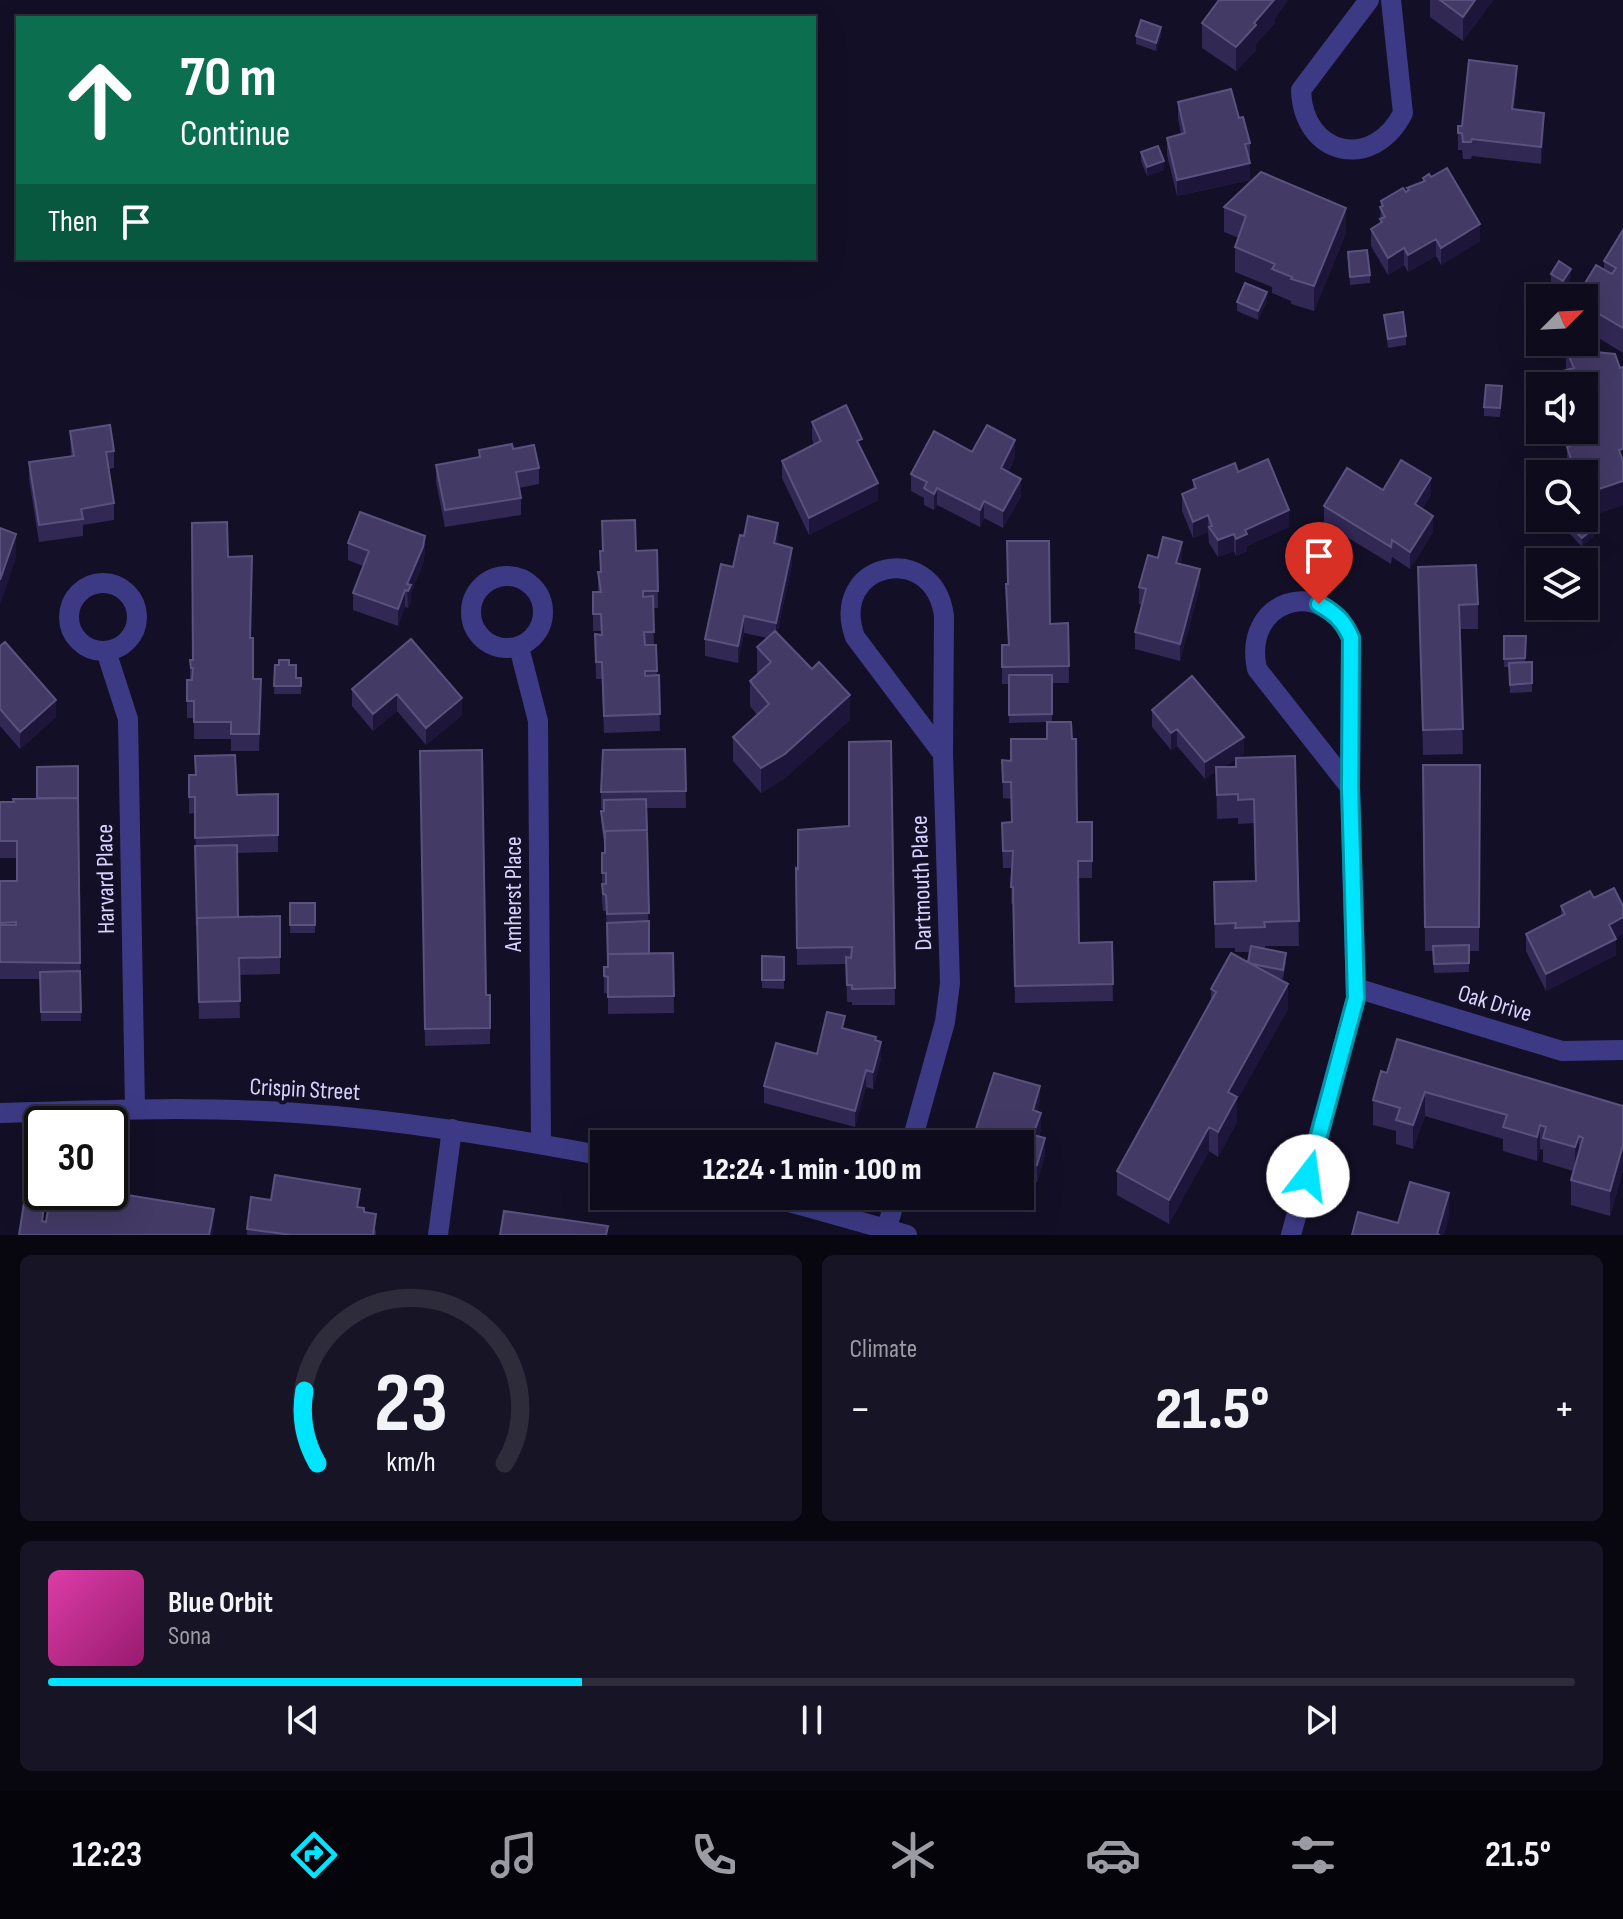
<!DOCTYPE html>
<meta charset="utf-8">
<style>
:root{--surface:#0e0b1c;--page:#171425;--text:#f1f3f6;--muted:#9b9ba3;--line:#2e2b3b;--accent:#00e5ff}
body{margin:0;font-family:"Sofia Sans Condensed",sans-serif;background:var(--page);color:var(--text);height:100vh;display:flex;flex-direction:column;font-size:30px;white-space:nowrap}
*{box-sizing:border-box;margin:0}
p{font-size:26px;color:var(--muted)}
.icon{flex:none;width:44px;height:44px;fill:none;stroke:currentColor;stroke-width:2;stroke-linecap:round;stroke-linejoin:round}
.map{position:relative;height:1235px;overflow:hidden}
.sheet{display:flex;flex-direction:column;gap:20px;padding:20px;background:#08060f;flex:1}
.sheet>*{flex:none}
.guide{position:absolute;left:16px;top:16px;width:800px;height:244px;border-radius:0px;box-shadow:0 8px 32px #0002,0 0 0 2px var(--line);background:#0b6e4f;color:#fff;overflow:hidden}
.needle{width:52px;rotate:66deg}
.fabs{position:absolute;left:1526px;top:284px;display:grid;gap:16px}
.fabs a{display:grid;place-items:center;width:72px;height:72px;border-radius:0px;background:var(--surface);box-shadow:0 8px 32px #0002,0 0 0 2px var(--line);font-size:40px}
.speed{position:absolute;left:24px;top:1106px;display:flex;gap:16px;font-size:40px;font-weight:700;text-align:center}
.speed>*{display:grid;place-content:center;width:104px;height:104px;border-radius:50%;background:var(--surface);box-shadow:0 8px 32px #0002,0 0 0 2px var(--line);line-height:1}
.speed .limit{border:4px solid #111;border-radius:12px;background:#fff;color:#111}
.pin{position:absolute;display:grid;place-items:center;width:68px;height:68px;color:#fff;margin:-82px -34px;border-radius:50% 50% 50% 0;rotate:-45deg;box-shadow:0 0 8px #0007}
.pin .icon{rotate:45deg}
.me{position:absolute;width:88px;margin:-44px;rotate:15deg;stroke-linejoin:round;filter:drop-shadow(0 0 6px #0008)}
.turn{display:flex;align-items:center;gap:28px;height:168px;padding:0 32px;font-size:36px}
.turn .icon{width:104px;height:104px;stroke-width:2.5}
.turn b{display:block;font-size:56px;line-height:68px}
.then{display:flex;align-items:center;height:76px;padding:0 32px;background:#0003;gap:16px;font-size:30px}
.big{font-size:60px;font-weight:800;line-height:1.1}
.sheet .widget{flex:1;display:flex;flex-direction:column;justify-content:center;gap:12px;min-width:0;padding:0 28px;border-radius:12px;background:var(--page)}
.sheet .dial{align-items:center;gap:0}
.dial svg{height:208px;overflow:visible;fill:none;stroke:var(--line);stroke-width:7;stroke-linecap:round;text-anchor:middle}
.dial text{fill:var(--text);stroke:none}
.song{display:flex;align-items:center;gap:24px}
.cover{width:96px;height:96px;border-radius:12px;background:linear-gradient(135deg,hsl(320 70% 55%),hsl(320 70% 35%))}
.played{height:8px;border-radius:4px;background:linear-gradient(90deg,var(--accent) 35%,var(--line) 35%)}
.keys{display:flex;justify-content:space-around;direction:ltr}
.heat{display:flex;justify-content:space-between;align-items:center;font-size:44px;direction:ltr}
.sheet .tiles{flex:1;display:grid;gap:20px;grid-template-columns:1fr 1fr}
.widget:last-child{grid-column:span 2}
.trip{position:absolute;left:590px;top:1130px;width:444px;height:80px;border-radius:0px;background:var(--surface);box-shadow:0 8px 32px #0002,0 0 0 2px var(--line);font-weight:800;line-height:80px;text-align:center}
.menu{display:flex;height:128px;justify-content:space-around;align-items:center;background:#06040b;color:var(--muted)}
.menu .icon{width:56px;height:56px}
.menu .active{color:var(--accent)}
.menu b{font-size:36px;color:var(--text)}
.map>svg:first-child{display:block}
</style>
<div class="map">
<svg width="1623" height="1235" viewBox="0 0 1623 1235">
<rect width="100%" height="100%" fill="#130f26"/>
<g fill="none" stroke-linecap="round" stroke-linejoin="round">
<!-- minor -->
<path stroke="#3d3a85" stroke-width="20" d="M1369 0 1301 90C1303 156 1373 172 1403 113L1391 0
M471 612a36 36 0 1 1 72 0a36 36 0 1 1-72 0Z
M69 617a34 34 0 1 1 68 0a34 34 0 1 1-68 0Z
M519 647 538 721 541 1144
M106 651 128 719 135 1108
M1356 988 1562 1051 1623 1050
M0 1113C99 1110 198 1106 297 1113 401 1120 502 1137 604 1156
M911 1144 945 1022 950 983 943 754 944 616C934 539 828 562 855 637L943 754
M768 1196 907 1235
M438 1235 452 1129
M885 1235 896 1196
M1291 1235 1356 998 1350 787 1351 638C1322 574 1242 600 1257 669L1350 787"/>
</g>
<!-- wall -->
<path fill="#312854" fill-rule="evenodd" d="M1219 0H1288L1275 18V23L1256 44V50L1236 71 1202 48V23Z
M1430 0H1493L1463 41 1430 17Z
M1136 36H1161L1156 51 1136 44Z
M1517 82 1514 110 1544 130 1541 164 1472 156 1471 159H1463L1462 150H1458V133L1462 126Z
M1178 102 1239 118 1250 143V180L1177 196 1167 155V138L1181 134 1178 118Z
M1141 152 1164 170 1147 176 1141 161Z
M1423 178 1480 241 1441 265 1436 256 1408 272 1404 265 1388 275 1371 246V229L1380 223 1381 201 1406 192 1407 191V188L1423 182Z
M1224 207 1346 233 1314 311 1291 304V301L1272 293V287L1235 272V247L1239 238 1224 232Z
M1623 231V353L1584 329V298L1604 270V261Z
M1348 252 1370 275V283L1350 285Z
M1551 274 1571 277 1563 290 1551 282Z
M1267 301 1258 320 1237 311V302Z
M1384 315 1406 336V345L1388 348Z
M1566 349 1615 354 1623 505 1585 518 1594 536 1582 547 1569 533V525L1584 518V474H1567V447L1574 445 1572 440 1557 445 1552 430H1584V386H1544V376L1566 370Z
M1502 395 1500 417 1484 416V407Z
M812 422 862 450 878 500 809 535 782 478V461L814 445 812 439Z
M70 431 114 451V468L108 469 114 503V520L83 525V536L39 542 29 479V462L71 456Z
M513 449 539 468V484L519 488 521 498V515L445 527 436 482V465L479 457V450Z
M972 452 1015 457 1008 472 1021 496 1003 528 984 518 980 527 937 505 934 510 924 505V498L911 491V474Z
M1238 472 1289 527 1247 546V551L1236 556 1234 551 1218 557 1209 543 1208 532 1193 538 1182 511V494L1193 489V480Z
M1383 490 1431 495 1422 509 1433 532 1410 569 1392 557 1391 564 1324 523V506Z
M778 540 777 544 792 564 777 634 850 720 785 778 761 793 733 761V737L757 715 750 706V681L758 673 757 672V647L768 638 744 633 738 663 705 656V639L733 567Z
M348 543 425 552 423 564 411 593V602L408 608 405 607 398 626 353 610V593L363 566 348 560Z
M657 550 658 608H653L654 645H656L657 676 659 675 660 731 604 733 602 679H596L595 634 601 635V631H593V592H598V572H600V551Z
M228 557 250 638 253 679 261 696 259 751H231V739H194V718H187V680H190V660H192Z
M1158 558 1182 559 1180 564 1200 586 1180 661 1135 649V632L1142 605 1139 604V587Z
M1418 567 1478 604V629H1460L1463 754 1423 755Z
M1006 584 1050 624 1068 623 1069 683H1052V722L1077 822H1092V878H1078L1079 943 1112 942 1113 1001 1015 1003 1013 903 1011 904 1012 868H1003L1002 840 1012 822 1011 799 1003 798 1002 760 1011 761 1047 739V722L1009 723V684H1002V645H1008Z
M1504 636H1526L1525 662H1532V692L1510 693 1509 667H1504Z
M411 639 462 715 426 745 397 711 373 731 352 706V689Z
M0 646 56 717 20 749 0 726Z
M275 665H289L296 678H301V694H274Z
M1152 710 1244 754 1237 758 1295 756 1299 946H1265V949L1286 962 1283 979 1275 977 1288 1009 1237 1100V1122L1218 1157 1209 1151 1169 1224 1117 1195V1171L1211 1000V989L1248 962 1250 952H1235V948H1215L1214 882 1255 881 1254 823 1238 824V818L1217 819 1216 771 1205 779 1177 746 1171 750 1152 727ZM1236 759V767H1224Z
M891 741 895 1005H852V1002H847L846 964 797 965 796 868 798 869 849 826Z
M685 749 686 808H646L649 954 673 953 674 1013 608 1014V994L604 993V967H608L606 911H603L602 901V853H605L601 820V811H604V809H601V792Z
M420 751 486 995H490V1044L425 1046Z
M195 756 237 795 278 794V852L237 853 238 917 280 916V974L239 975 240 1018 199 1019 195 813 189 814V775H195Z
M1423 765H1480L1479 951H1469V972L1434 973 1433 951H1425Z
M78 766 81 1021H41L40 979H0V881H17V858H0V802H13L37 798Z
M1594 898 1616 938V955L1546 991 1526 951V934L1561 916V906Z
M290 903H315V933H290Z
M762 956 784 957V989L762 988Z
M845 1028 876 1041 881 1059 873 1089 866 1087 855 1127 764 1103V1086L817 1054Z
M1387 1073 1623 1106V1170L1610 1216 1571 1205V1180L1573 1171 1543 1162V1150L1540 1149 1537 1161 1503 1151V1139L1425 1116 1413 1149 1396 1144V1131L1373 1125V1100Z
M1040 1103 1037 1112 1041 1130 1039 1136 1045 1155 1037 1182 1020 1177V1144Z
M271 1200 360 1207 364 1212 376 1231V1235H247V1229Z"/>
<!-- shaded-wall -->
<path fill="#1d163a" d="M1272 0H1288L1275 18V23L1256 44V50L1236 71V47Z
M1475 0H1493L1463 41V17Z
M1161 27V36L1156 51V43Z
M1517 66V82L1512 126V109Z
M1544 113V130L1541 164V147Z
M1164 161V170L1147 176V167Z
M1250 163V180L1177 196V180Z
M1346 208V233L1314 311V286Z
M1480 224V241L1441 265V248Z
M1436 239V256L1408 272V255Z
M1404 248V265L1388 275V258Z
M1571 269V277L1563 290V281Z
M1267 292V301L1258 320V311Z
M1557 430H1572V440L1557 445Z
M1015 440V457L1001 485V468Z
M1431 478V495L1415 521V504Z
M1021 479V496L1003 528V511Z
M1623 481V505L1583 519 1584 518V494Z
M878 483V500L809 535V518Z
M937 488V505L934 510V494Z
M984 501V518L980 527V510Z
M1289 510V527L1247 546V551L1236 556V539L1245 530Z
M1208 515V532L1193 538V522Z
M1433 516V532L1410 569V552Z
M778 523V540L774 560V543Z
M1594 528V536L1582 547V538Z
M16 534V558L0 605V580Z
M1234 534V551L1218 557V540Z
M425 536V552L423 564 411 593V602L408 608 407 584Z
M1182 542V559L1176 580V563Z
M792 548V564L776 639V623Z
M1200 569V586L1180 661V644Z
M405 590V607L398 626V609Z
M744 616V633L738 663V646Z
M397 694V711L373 731V714Z
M850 695V720L785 778 761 793V768Z
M462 698V715L426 745V728Z
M56 700V717L20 749V732Z
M1177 729V746L1171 750V733Z
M1244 737V754L1205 779V762Z
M1623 917V934L1609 942V925Z
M1616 939V955L1546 991V974Z
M1288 984V1009L1237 1100V1122L1218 1157V1132L1228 1092Z
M881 1042V1059L873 1089V1072Z
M866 1070V1087L855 1127V1111Z
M1040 1086V1103L1033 1127V1110Z
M1425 1092V1116L1413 1149V1125Z
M1041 1113V1130L1033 1152V1135Z
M1540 1125V1149L1537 1161V1137Z
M1209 1127V1151L1169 1224V1200Z
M1579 1136V1160L1575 1171V1147Z
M1045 1138V1155L1037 1182V1165Z
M1623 1145V1170L1610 1216V1191Z
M1449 1193V1218L1444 1235H1437Z
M214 1209 213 1235H209Z"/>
<!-- building -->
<path fill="#433a66" stroke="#5a527e" stroke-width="2" d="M1219 0H1274L1254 23 1256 25 1236 47 1202 23Z
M1440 0H1475L1463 17Z
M1141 20 1161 27 1156 43 1136 36Z
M1469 60 1517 66 1512 109 1544 113 1541 147 1472 139 1471 142H1463L1462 133H1458V126H1462Z
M1231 89 1239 118 1243 117 1250 143 1245 144 1250 163 1177 180 1167 138 1185 133 1178 102Z
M1158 146 1164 161 1147 167 1141 152Z
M1447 168 1480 224 1441 248 1436 239 1408 255 1404 248 1388 258 1371 229 1382 222 1380 219 1385 217 1380 207 1383 206 1381 201 1403 188 1406 192 1409 190 1407 188 1425 181 1423 178 1429 174 1431 177Z
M1261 172 1346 208 1314 286 1291 279 1292 277 1272 269 1275 264 1235 247 1246 216 1224 207Z
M1623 230V328L1584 305V298H1576L1596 265 1612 274 1616 268 1604 261Z
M1367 250 1370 275 1350 277 1348 252Z
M1559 261 1571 269 1563 281 1551 274Z
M1245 283 1267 292 1258 311 1237 302Z
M1403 312 1406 336 1388 339 1384 315Z
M1566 349 1615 354 1620 368 1623 367V449L1619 450 1623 461V481L1584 494V474H1576L1567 447 1581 442 1577 430H1584V386H1546L1544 376 1574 368Z
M1486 385 1502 386 1500 408 1484 407Z
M846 405 862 439 857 441 878 483 809 518 782 461 821 441 812 422Z
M110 425 114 451 106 452 114 503 81 509 83 519 39 525 29 462 74 456 70 431Z
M987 425 1015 440 1001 468 1021 479 1003 511 984 501 980 510 937 488 934 494 924 488 927 482 911 474 934 431 972 452Z
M512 444 513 449 534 445 539 468 516 472 521 498 445 510 436 465 480 457 479 450Z
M1268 459 1289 510 1245 530 1247 534 1236 539 1234 534 1218 540 1209 527 1212 526 1208 515 1193 522 1182 494 1196 488 1193 480 1235 463 1238 472Z
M1401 460 1431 478 1415 504 1433 516 1410 552 1392 540 1391 547 1324 506 1347 468 1383 490Z
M360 512 425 536 423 547 407 584 411 585 408 591 405 590 398 609 353 593 369 551 348 543Z
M748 516 778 523 774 543 792 548 776 623 744 616 738 646 705 639 721 564 733 567 740 535 744 536Z
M1584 517 1594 528 1582 538 1569 525 1577 518H1584Z
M635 520 636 551 657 550 658 591H643V597L653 596 654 632H644L645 645H656L657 671H645V676L659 675 660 714 604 716 602 662H596L595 634 602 635 601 614H593V592H601L598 572H601L600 551H603L602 521Z
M227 522 228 557 252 556 250 638H253V679H261L259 734H231V722H194V701H187V680H192L193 668H191L190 660H193L192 523Z
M0 528 16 534 0 580Z
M1163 537 1182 542 1176 563 1200 569 1180 644 1135 632 1146 589 1139 587 1148 555 1158 558Z
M1007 541H1049L1050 624 1068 623 1069 666 1002 667V645H1009L1006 584H1008Z
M1476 565 1478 604 1459 605 1463 729 1423 730 1418 567Z
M775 631 812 669 819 662 850 695 785 754 761 768 733 737 769 704 750 681 771 662 757 647Z
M1504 636H1526L1525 658 1504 659Z
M411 639 462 698 426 728 397 694 373 714 352 689Z
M5 642 56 700 20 732 0 709V646Z
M279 660H289V665H296V678H301V686H274L275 665H279Z
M1532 662V683L1510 685 1509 663Z
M1009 675H1052V714L1009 715Z
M1192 676 1244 737 1205 762 1177 729 1171 733 1152 710Z
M1047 722H1071L1072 739H1076L1077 822H1092V861H1078L1079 943 1112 942 1113 984 1015 986 1013 887H1011L1013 851H1003L1002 823 1012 822 1011 782H1003L1002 760 1011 761V739H1047Z
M891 741 895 988 852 989V985H847L846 957 851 958 852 947 797 948 796 868 798 869V830L849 826V742Z
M685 749 686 791 601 792 603 750Z
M482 750 486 995H490V1028L425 1029 420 751Z
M235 755 237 795 278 794V835L195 838V797H189V775H196L195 756Z
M1295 756 1299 921 1264 922 1265 927 1235 928 1236 923 1215 924 1214 882 1256 881 1254 799 1238 800V794L1217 795 1216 767H1236V758Z
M1423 765H1480L1479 927H1425Z
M78 766V798H37V767Z
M78 798 80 963 0 962V925H16V922L0 923V881H17V841H0V802H14L13 799Z
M646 799 647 830 605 831V839L601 811H604V800Z
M647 830 649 913 607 914 606 895 603 894 602 884H606V873H602V853H605V831Z
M237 845 238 917 197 918V926L195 846Z
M1614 888 1623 906V917L1609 925 1616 939 1546 974 1526 934 1565 914 1561 906 1590 891 1594 898Z
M290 903H315V925H290Z
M280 916V957L239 958 240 1001 199 1002 197 918Z
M649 921V954H608V963L607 923Z
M1469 945V963L1434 964 1433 946Z
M1251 946 1286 953 1283 970 1252 964 1248 962Z
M673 953 674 996 608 997V977L604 976V967H608V954Z
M1231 953 1288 984 1228 1092 1237 1097 1218 1132 1209 1127 1169 1200 1117 1171 1216 992 1211 989Z
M762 956 784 957V980H762Z
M80 971 81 1012H41L40 972Z
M827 1012 845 1016 842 1028 876 1037 875 1040 881 1042 873 1072 866 1070 855 1111 764 1086 776 1043 817 1054Z
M1397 1039 1623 1106V1145L1610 1191 1571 1180 1583 1138 1579 1136 1575 1147 1543 1138 1546 1127 1540 1125 1537 1137 1503 1127 1507 1115 1425 1092 1413 1125 1396 1120 1400 1108 1373 1100 1381 1071 1387 1073Z
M994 1073 1040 1086 1033 1110 1041 1113 1033 1135 1045 1138 1037 1165 1020 1160V1144H971Z
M275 1175 360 1189 357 1207 364 1208V1212L376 1214 373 1235H292L247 1229 251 1197 271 1200Z
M1410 1182 1449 1193 1437 1234 1440 1235H1352L1358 1212 1398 1223Z
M110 1184 128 1188 127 1195 214 1209 209 1235H19L24 1203 44 1206 42 1221 46 1222 51 1192H92L102 1194 103 1192H110Z
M504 1211 608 1226 606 1235H500Z"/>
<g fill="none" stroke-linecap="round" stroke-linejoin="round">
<!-- route casing -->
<g stroke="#0095a6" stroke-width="20">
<path id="route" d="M1308 1176 1356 998 1350 787 1351 638C1344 621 1335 613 1319 604"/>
</g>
<!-- route -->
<use href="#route" stroke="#00e5ff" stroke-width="14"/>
</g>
<g text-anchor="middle" stroke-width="8" stroke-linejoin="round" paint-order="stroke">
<!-- street labels -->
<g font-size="24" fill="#d9d4ff" stroke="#130f26">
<text transform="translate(105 879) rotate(-91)" y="8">Harvard Place</text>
<text transform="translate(921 883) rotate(-92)" y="8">Dartmouth Place</text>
<text transform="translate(513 894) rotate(-90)" y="8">Amherst Place</text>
<text transform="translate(1495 1003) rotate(17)" y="8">Oak Drive</text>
<text transform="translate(305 1089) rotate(3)" y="8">Crispin Street</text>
</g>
</g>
</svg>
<div class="fabs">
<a><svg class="needle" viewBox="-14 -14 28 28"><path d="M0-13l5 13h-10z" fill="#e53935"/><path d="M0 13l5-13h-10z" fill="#9b9ba3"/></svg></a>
<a><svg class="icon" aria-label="sound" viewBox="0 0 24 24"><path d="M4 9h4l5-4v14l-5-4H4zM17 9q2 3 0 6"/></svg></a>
<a><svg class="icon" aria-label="search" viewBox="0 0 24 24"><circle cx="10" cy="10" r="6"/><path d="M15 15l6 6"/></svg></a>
<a><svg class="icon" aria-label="layers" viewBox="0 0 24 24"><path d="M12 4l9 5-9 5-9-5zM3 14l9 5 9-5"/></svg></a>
</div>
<div class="speed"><div class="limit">30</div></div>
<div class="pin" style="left:1319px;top:604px;background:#d93025"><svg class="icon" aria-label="arrive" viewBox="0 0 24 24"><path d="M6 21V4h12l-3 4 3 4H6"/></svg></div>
<svg class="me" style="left:1308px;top:1176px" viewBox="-20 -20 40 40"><circle r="19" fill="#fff"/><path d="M0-13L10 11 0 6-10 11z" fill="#00e5ff"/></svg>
<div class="trip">12:24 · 1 min · 100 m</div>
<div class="guide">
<div class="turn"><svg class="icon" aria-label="ahead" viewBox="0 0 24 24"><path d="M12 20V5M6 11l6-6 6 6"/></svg><div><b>70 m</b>Continue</div></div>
<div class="then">Then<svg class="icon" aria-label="arrive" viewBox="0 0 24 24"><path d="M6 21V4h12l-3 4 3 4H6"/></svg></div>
</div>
</div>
<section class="sheet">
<div class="tiles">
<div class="widget dial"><svg viewBox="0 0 100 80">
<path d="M14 69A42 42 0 1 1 86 69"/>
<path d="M14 69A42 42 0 0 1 9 41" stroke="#00e5ff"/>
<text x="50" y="56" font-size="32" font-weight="700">23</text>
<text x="50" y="72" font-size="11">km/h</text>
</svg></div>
<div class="widget"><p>Climate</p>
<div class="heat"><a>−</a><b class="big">21.5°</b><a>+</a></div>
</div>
<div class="widget">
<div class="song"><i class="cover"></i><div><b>Blue Orbit</b><p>Sona</p></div></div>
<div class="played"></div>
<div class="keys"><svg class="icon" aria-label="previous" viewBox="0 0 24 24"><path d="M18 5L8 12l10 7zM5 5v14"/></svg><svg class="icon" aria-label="pause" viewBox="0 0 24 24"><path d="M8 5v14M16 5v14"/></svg><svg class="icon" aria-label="next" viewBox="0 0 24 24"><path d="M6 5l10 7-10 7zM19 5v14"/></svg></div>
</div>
</div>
</section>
<nav class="menu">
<b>12:23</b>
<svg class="icon active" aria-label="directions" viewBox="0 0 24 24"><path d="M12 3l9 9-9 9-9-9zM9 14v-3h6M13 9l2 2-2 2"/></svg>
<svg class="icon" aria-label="music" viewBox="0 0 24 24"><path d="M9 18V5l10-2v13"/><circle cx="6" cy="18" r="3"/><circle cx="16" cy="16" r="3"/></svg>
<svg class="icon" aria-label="phone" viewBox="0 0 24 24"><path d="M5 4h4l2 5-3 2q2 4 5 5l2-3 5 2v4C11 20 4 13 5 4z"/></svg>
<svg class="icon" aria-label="climate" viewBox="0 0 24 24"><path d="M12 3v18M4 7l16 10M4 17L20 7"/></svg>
<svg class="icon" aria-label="car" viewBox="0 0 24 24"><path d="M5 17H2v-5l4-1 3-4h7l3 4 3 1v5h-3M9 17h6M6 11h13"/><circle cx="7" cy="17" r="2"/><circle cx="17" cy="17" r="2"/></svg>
<svg class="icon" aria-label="filters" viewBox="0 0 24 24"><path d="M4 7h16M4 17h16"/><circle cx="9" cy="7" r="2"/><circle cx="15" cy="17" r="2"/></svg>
<b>21.5°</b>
</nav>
